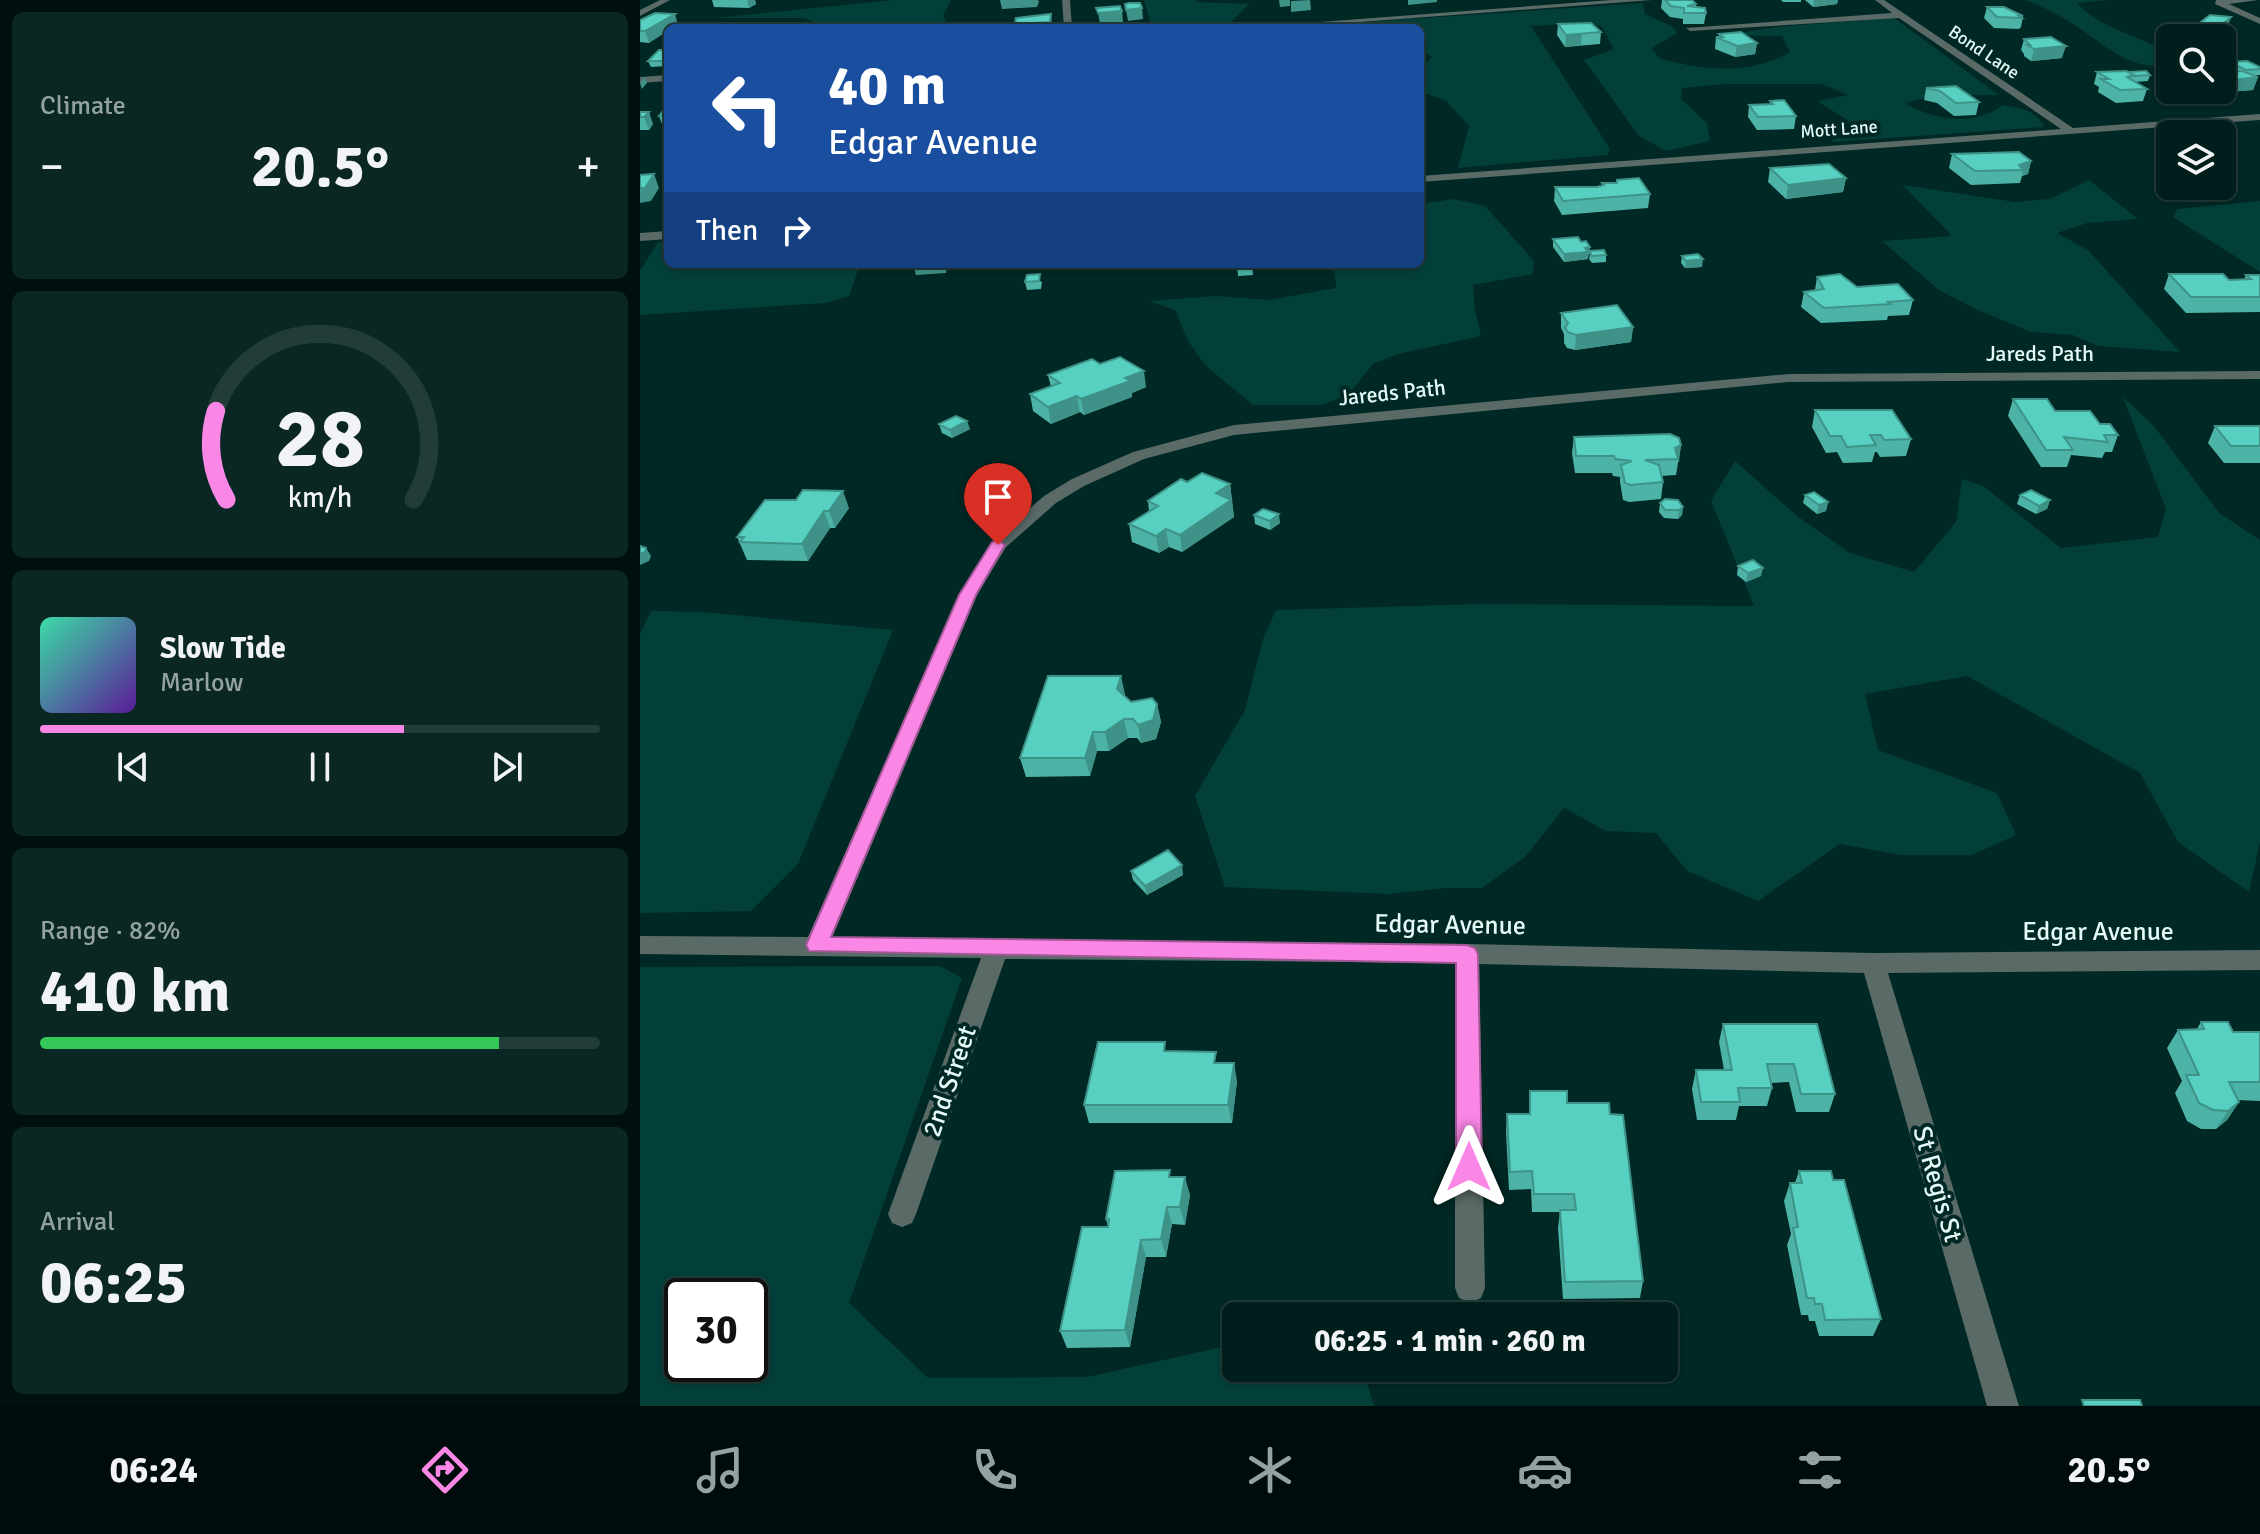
<!DOCTYPE html>
<meta charset="utf-8">
<style>
:root{--surface:#001e1b;--page:#0a2724;--text:#f1f3f6;--muted:#95a2a3;--line:#223c3a;--accent:#fa87e6}
body{margin:0;font-family:Signika,sans-serif;background:var(--page);color:var(--text);height:100vh;display:flex;flex-direction:column;font-size:30px;white-space:nowrap}
*{box-sizing:border-box;margin:0}
p{font-size:26px;color:var(--muted)}
.icon{flex:none;width:44px;height:44px;fill:none;stroke:currentColor;stroke-width:2;stroke-linecap:round;stroke-linejoin:round}
.map{position:relative;flex:1;overflow:hidden}
.sheet{display:flex;flex-direction:column;gap:12px;padding:12px;background:#00100f;width:640px}
.sheet>*{flex:none}
.top-card{position:absolute;left:24px;top:24px;width:760px;height:244px;border-radius:12px;box-shadow:0 2px 6px #0004,0 0 0 2px var(--line);background:#1a4fa0;color:#fff;overflow:hidden}
.tools{position:absolute;left:1516px;top:24px;display:grid;gap:16px}
.tools a{display:grid;place-items:center;width:80px;height:80px;border-radius:12px;background:var(--surface);box-shadow:0 2px 6px #0004,0 0 0 2px var(--line);font-size:40px}
.speed{position:absolute;left:24px;top:1278px;display:flex;gap:16px;font-size:40px;font-weight:700;text-align:center}
.speed>*{display:grid;place-content:center;width:104px;height:104px;border-radius:50%;background:var(--surface);box-shadow:0 2px 6px #0004,0 0 0 2px var(--line);line-height:1}
.speed .limit{border:4px solid #111;border-radius:12px;background:#fff;color:#111}
.pin{position:absolute;display:grid;place-items:center;width:68px;height:68px;color:#fff;margin:-82px -34px;border-radius:50% 50% 50% 0;rotate:-45deg;box-shadow:0 0 8px #0007}
.pin .icon{rotate:45deg}
.me{position:absolute;width:88px;margin:-44px;rotate:0deg;stroke-linejoin:round;filter:drop-shadow(0 0 6px #0008)}
.turn{display:flex;align-items:center;gap:28px;height:168px;padding:0 32px;font-size:36px}
.turn .icon{width:104px;height:104px;stroke-width:2.5}
.turn b{display:block;font-size:56px;line-height:68px}
.then{display:flex;align-items:center;height:76px;padding:0 32px;background:#0003;gap:16px;font-size:30px}
.big{font-size:60px;font-weight:700;line-height:1.1}
.sheet .tile{flex:1;display:flex;flex-direction:column;justify-content:center;gap:12px;min-width:0;padding:0 28px;border-radius:12px;background:var(--page)}
.sheet .dial{align-items:center;gap:0}
.dial svg{height:208px;overflow:visible;fill:none;stroke:var(--line);stroke-width:7;stroke-linecap:round;text-anchor:middle}
.dial text{fill:var(--text);stroke:none}
.song{display:flex;align-items:center;gap:24px}
.cover{width:96px;height:96px;border-radius:12px;background:linear-gradient(135deg,hsl(160 70% 55%),hsl(270 70% 35%))}
.played{height:8px;border-radius:4px;background:linear-gradient(90deg,var(--accent) 65%,var(--line) 65%)}
.keys{display:flex;justify-content:space-around;direction:ltr}
.heat{display:flex;justify-content:space-between;align-items:center;font-size:44px;direction:ltr}
.charge{height:12px;border-radius:6px;background:linear-gradient(90deg,#34c759 82%,var(--line) 0)}
.trip{position:absolute;left:582px;top:1302px;width:456px;height:80px;border-radius:12px;background:var(--surface);box-shadow:0 2px 6px #0004,0 0 0 2px var(--line);font-weight:700;line-height:80px;text-align:center}
.dock{display:flex;height:128px;justify-content:space-around;align-items:center;background:#000c0b;color:var(--muted)}
.dock .icon{width:56px;height:56px}
.dock .active{color:var(--accent)}
.dock b{font-size:36px;color:var(--text)}
main{display:flex;flex:1;min-height:0}
.map>svg:first-child{display:block}
</style>
<main>
<section class="sheet">
<div class="tile"><p>Climate</p>
<div class="heat"><a>−</a><b class="big">20.5°</b><a>+</a></div>
</div>
<div class="tile dial"><svg viewBox="0 0 100 80">
<path d="M14 69A42 42 0 1 1 86 69"/>
<path d="M14 69A42 42 0 0 1 10 35" stroke="#fa87e6"/>
<text x="50" y="56" font-size="32" font-weight="700">28</text>
<text x="50" y="72" font-size="11">km/h</text>
</svg></div>
<div class="tile">
<div class="song"><i class="cover"></i><div><b>Slow Tide</b><p>Marlow</p></div></div>
<div class="played"></div>
<div class="keys"><svg class="icon" aria-label="previous" viewBox="0 0 24 24"><path d="M18 5L8 12l10 7zM5 5v14"/></svg><svg class="icon" aria-label="pause" viewBox="0 0 24 24"><path d="M8 5v14M16 5v14"/></svg><svg class="icon" aria-label="next" viewBox="0 0 24 24"><path d="M6 5l10 7-10 7zM19 5v14"/></svg></div>
</div>
<div class="tile"><p>Range · 82%</p><b class="big">410 km</b><div class="charge"></div></div>
<div class="tile"><p>Arrival</p><b class="big">06:25</b></div>
</section>
<div class="map">
<svg width="1620" height="1406" viewBox="0 0 1620 1406">
<rect width="100%" height="100%" fill="#002824"/>
<!-- green -->
<path fill="#033f39" fill-rule="evenodd" d="M253 0H311L303 16 310 28H166L176 23 164 18H76Z
M504 0H557L556 2 609 4 589 24 512 28Z
M1385 0H1467L1437 3C1460 29 1501 36 1530 54V63C1491 75 1461 41 1430 22 1416 13 1401 6 1385 0Z
M1003 3 1005 14 1031 26 1037 33 1012 48 1019 58C1061 71 1111 75 1150 52L1142 36 1086 35 1136 27 1254 18 1359 95H1296L1265 103C1293 120 1335 127 1363 105 1379 108 1397 110 1404 127L1191 142 1209 121 1177 101 1208 95 1182 84H1087L1042 88 1041 99 1067 123 1070 141 1026 151 999 136 944 60 974 49 962 27 949 23 891 26 970 149 967 155 818 168 829 126 806 101 780 91V69L792 57 780 49V28H642Z
M1449 180 1498 219 1447 223 1417 233 1448 250 1540 352 1458 346 1433 335 1391 332 1340 311 1299 290 1242 241 1312 236 1263 185 1375 202 1410 199Z
M813 199 845 206 894 261 893 274 833 285 835 310 841 336 758 354 733 364 709 394 682 405H613L565 365 548 341 535 310 510 301 576 296 629 300 696 288 695 273 687 264H780V204Z
M1620 201V272L1533 217 1537 209Z
M18 242H28V264H220L209 296 185 303 0 315V271Z
M1483 397 1513 425 1579 513 1620 540V842L1609 892 1538 842 1500 773 1327 676 1225 694 1238 750 1357 793 1376 835 1332 855H1261L1200 844 1118 901 1047 871 1016 833 966 831 924 808 885 857 842 888H806L749 894 585 887 555 796 605 710 623 639 636 610 840 604 1114 606 1071 501 1095 461 1157 516 1210 553 1274 572 1316 522 1322 479 1343 486 1421 548 1518 537 1526 509Z
M11 611 62 612 253 630 158 864 111 911 0 913V634Z
M300 966 322 978 209 1303 288 1378 447 1377 596 1344V1368H723L734 1406H0V967ZM42 1296H110V1364H42Z"/>
<g fill="none" stroke-linecap="round" stroke-linejoin="round">
<!-- minor -->
<path fill="#596a67" fill-rule="evenodd" d="M20 0H30L0 16V10Z
M422 0H430L432 28H424Z
M972 0H1012L641 28H600Z
M1235 0H1244L1433 128 1620 114V120L780 182V176L1421 129 1259 18 1050 31 1046 28 1252 13Z
M1576 0H1618L1589 4 1620 18V24L1575 4Z
M28 75V81L0 83V77Z
M28 231V239L0 241V233Z
M1620 371V379L1149 382 594 435 504 459 444 486 416 503 366 547 337 595 192 938 827 944 1233 953 1620 950V970L1248 973 1379 1406H1347L1224 973 839 964 845 1288 841 1298 830 1303 819 1298 815 1288V963L365 959 276 1214 272 1223 262 1227 252 1223 248 1214 341 958 0 954V936L168 937 319 595 354 539 404 496 432 479 493 452 594 425 1149 374Z"/>
</g>
<!-- wall -->
<path fill="#4cb3a6" d="M72 0H115L116 4 109 8 74 7Z
M1022 0H1052L1056 4V7L1066 13 1064 24H1043V19L1030 17 1021 8Z
M1141 0H1161V2H1143Z
M1165 0H1198L1197 4 1173 7Z
M1347 7 1383 16 1381 27 1379 29 1354 28 1344 18Z
M0 20 38 25 33 28H28L9 43 0 42Z
M918 24 961 32 960 44 925 47 917 35Z
M1558 24 1587 29 1576 38 1554 35Z
M1079 34 1117 43 1115 54 1095 57 1075 49 1076 37H1079Z
M1384 39 1422 58 1391 61 1384 56V54L1381 50Z
M28 50V66L11 67 8 61Z
M1589 62 1620 67V75H1612L1618 77 1613 90 1588 92 1582 89V72L1594 71 1587 68Z
M1457 72H1488L1510 75 1508 81 1495 82 1507 89 1503 101 1476 103 1458 92 1459 87 1454 84Z
M1316 86 1339 102 1336 115 1314 116 1297 103 1284 100 1286 88Z
M1130 101 1156 116 1154 129 1117 130 1108 117 1109 105 1130 104Z
M28 110V129H24L19 116Z
M0 112 13 124 9 130H0Z
M1312 154 1391 161 1388 174 1382 176 1380 183 1331 185 1309 168Z
M1130 168 1206 178 1203 192 1146 199 1128 182Z
M962 183 1010 194 1008 208 922 215 914 201 915 187H957L962 185Z
M913 239 950 251 966 255V262L952 263 949 259 950 254 948 255V259L924 262 913 247Z
M1042 256 1062 267 1045 268 1041 263Z
M316 264H357L317 268Z
M597 264H612L613 275 598 276Z
M1529 274 1589 280H1604L1606 275H1620V312L1546 313 1524 289Z
M387 275 402 282 401 289 387 290 385 282Z
M1177 277 1273 300 1269 315 1248 316 1247 320 1181 323 1161 307 1164 292 1175 290Z
M921 313 993 327 991 342 935 350 927 348 924 343V334L921 328Z
M408 375 506 387 492 393V397L444 415 440 412 411 424 393 411 390 394 411 387Z
M1373 399 1460 424 1478 435 1472 452H1465L1462 458 1431 455 1427 467H1401L1368 416Z
M1175 410 1271 439 1266 456 1240 457 1237 452H1235L1232 462 1203 463 1197 452 1186 453 1172 427Z
M299 424 330 429 312 438 302 433Z
M1575 426H1620V463H1584L1568 443Z
M934 437 1041 445 1036 475 1021 476 1023 482 1021 499 989 502 983 500 980 482V477L973 476 972 473H935L932 453Z
M547 482 590 484 594 517 542 552 529 547 519 553 492 542 489 524 509 511 508 501Z
M1165 495 1188 502 1186 511 1177 514 1163 503Z
M1380 495 1410 500 1407 509 1396 514 1377 504Z
M125 500 209 508 195 528H190L168 561 107 560 97 537Z
M1020 503 1043 507 1042 515 1038 519 1024 518 1019 512Z
M614 515 640 523 630 530 615 524Z
M1098 566 1121 576 1106 582 1097 575Z
M485 694 484 696 491 702 517 704 521 722 516 739 501 743 497 738H488L469 751H457L450 776 386 777 380 758Z
M491 871 543 875 507 895 493 880Z
M1561 1022 1593 1032H1620V1101L1598 1100 1599 1102 1587 1120 1576 1129H1561L1547 1121 1535 1093 1542 1081 1527 1048 1538 1030 1557 1029Z
M1083 1024H1177L1195 1094 1189 1112H1156L1149 1082 1131 1083 1132 1088 1127 1106H1099L1096 1120H1057L1052 1089 1056 1070H1084L1079 1042Z
M527 1051 597 1081 592 1123H449L444 1105Z
M890 1091 970 1114 1003 1281 1000 1298 923 1299 918 1228 920 1212H892L891 1189 869 1190 866 1132 867 1114H889Z
M1159 1171 1193 1180 1241 1319 1233 1336H1179L1175 1321H1169L1168 1315H1161L1147 1245 1151 1234 1144 1201 1150 1183H1155Z
M531 1177 550 1195 545 1225 532 1224 526 1257H506L490 1347 427 1348 420 1331 468 1227 466 1219Z"/>
<!-- shaded-wall -->
<path fill="#3e9287" d="M107 0H115L116 4 109 8Z
M360 0H398L399 2 397 7 362 9Z
M639 0H650V6L640 7Z
M670 0 671 10 651 12V1Z
M768 0H797V2L768 5Z
M1174 0H1198L1197 4 1173 7Z
M502 8 503 19 488 21 486 10Z
M482 11 483 22 460 24 458 13Z
M35 14 38 25 33 28H28V31L9 43 5 31Z
M411 14 412 28H376L375 24Z
M1591 17 1587 29 1575 38 1579 27Z
M942 33 941 45 925 47 926 35Z
M1117 43 1115 54 1095 57 1097 46Z
M1426 46 1422 58 1391 61 1394 49Z
M5 77 7 83 2 89 0 83Z
M1618 77 1613 90 1588 92 1592 80Z
M9 112 13 124 9 130 4 117Z
M1391 161 1388 174 1382 176 1383 170 1379 165Z
M14 174 19 188 11 201 0 203V188Z
M1206 178 1203 192 1146 199 1148 185Z
M950 247 948 259 924 262V254Z
M1063 259 1062 267 1045 268 1046 261Z
M307 264 306 273 276 275 274 268Z
M993 327 991 342 935 350 936 335Z
M504 371 506 387 492 393V397L444 415 441 399 485 378Z
M437 396 440 412 411 424 408 407Z
M327 421 330 429 312 438 310 430Z
M1041 445 1039 462H1038V459L1035 448Z
M590 484 594 517 542 552 540 535 576 493Z
M203 491 209 508 195 528 189 511Z
M1410 500 1407 509 1396 514 1399 506Z
M1188 502 1186 511 1177 514 1179 505Z
M1043 507 1042 515 1038 519 1039 510Z
M184 511 190 528 168 561 162 544Z
M639 514 640 523 630 530V521Z
M526 529 529 547 519 553 516 536Z
M6 548 11 556 9 561 0 565V554Z
M1123 568 1121 576 1106 582 1108 573Z
M481 676 485 694 481 707 477 689Z
M517 704 521 722 516 739 501 743 498 725Z
M484 719 488 738 469 751 465 732Z
M453 732 457 751 450 776 445 758Z
M542 865 543 875 507 895 505 886Z
M594 1063 597 1081 592 1123 588 1105Z
M1599 1102 1587 1120 1576 1129 1588 1111Z
M545 1177 550 1195 545 1225 540 1207Z
M527 1207 532 1224 526 1257 521 1239Z
M501 1240 506 1257 490 1347 485 1330Z"/>
<!-- building -->
<path fill="#58d0c1" stroke="#3e9287" stroke-width="2" d="M1025 0H1052L1056 4 1047 6 1065 8 1066 13H1044V8L1031 6Z
M489 3H500L502 8 486 10 485 4Z
M480 6 482 11 458 13 456 8Z
M1347 7H1364L1383 16H1379L1382 18 1357 17Z
M15 13 35 14 5 31H0V20Z
M411 14 410 22 375 24 376 18Z
M1570 15 1591 17 1579 27 1558 24Z
M951 23 961 32 926 35 918 24Z
M1101 32 1117 43 1097 46 1076 37H1083L1079 34Z
M1411 37 1426 46 1394 49 1387 45H1390L1384 39Z
M19 50H28V59L26 61H8Z
M1607 61 1620 67V69L1606 70 1589 62Z
M1486 71 1494 75 1487 77 1507 89 1480 90 1461 79H1469L1457 72Z
M1506 71 1510 75 1491 76 1494 75 1488 72Z
M1602 71 1618 77 1592 80 1582 75V72Z
M1316 86 1339 102 1316 103 1300 91 1286 88Z
M1144 100 1156 116 1118 117 1109 105 1133 104 1130 101Z
M28 110V116H19L23 111Z
M0 112H9L4 117H0Z
M1379 152 1391 161 1379 165 1383 170 1335 171 1312 154Z
M1189 164 1206 178 1148 185 1130 168Z
M14 174 5 188H0V175Z
M999 178 1010 194 923 201 915 187H957L964 185 962 183H977V180Z
M938 237 941 242 946 241 950 247 945 248 948 252 924 254 913 239Z
M964 250 966 255 952 256 950 251Z
M1058 254 1063 259 1046 261 1042 256Z
M275 264H304V266L274 268Z
M597 264H612V267L597 269Z
M400 274 399 281 385 282 387 275Z
M1200 274 1217 287 1258 284 1273 300 1248 302 1251 304 1184 308 1164 292 1184 289 1177 277Z
M1529 274H1583L1589 280 1611 279 1606 275H1620V297H1551Z
M977 305 993 327 936 335 928 332 925 328 928 323 921 313Z
M480 357 504 371 485 378 490 381 441 399 437 396 408 407 390 394 420 383 408 375 452 359 460 364Z
M1373 399H1407L1415 411H1450L1460 424H1470L1478 435H1464L1468 442 1424 437 1433 450H1406Z
M1175 410H1252L1271 439 1244 440 1241 435H1230L1236 445 1207 447 1201 436H1190Z
M316 416 327 421 310 430 299 424Z
M1575 426H1620V446H1591Z
M1030 434 1039 438 1041 445 1035 448 1038 459 1005 460 1019 465 1023 482 991 485 985 483 981 465 992 461 975 459 974 456H936L934 437Z
M562 473 590 484 576 493 591 500 540 535 526 529 516 536 489 524 518 506 508 501 541 479 547 482Z
M163 490 203 491 189 511H184L162 544 100 542 104 537H97L125 500H156Z
M1391 490 1410 500 1399 506 1380 495Z
M1174 492 1188 502 1179 505 1165 495Z
M1025 499 1038 500 1043 507 1039 510H1025L1020 503Z
M623 509 639 514 630 521 614 515Z
M0 546 6 548 5 552 0 554Z
M1113 560 1123 568 1108 573 1098 566Z
M408 676H481L477 689 491 702 512 698 517 704 513 720 498 725 493 719H484L465 732H453L445 758H380Z
M528 850 542 865 505 886 491 871Z
M1561 1022H1588L1593 1032H1620V1082H1589L1599 1102 1588 1111 1573 1110 1559 1103 1546 1075H1559L1538 1030 1564 1029Z
M1083 1024H1177L1195 1094H1161L1154 1064H1127L1132 1088H1098L1100 1102H1061L1056 1070H1092Z
M458 1042H525L524 1051 576 1052 574 1063H594L588 1105H444Z
M890 1091H927V1103H969L970 1114 983 1115 1003 1281 925 1282 920 1210H936L934 1194H894L892 1171 870 1172 867 1114H890Z
M530 1170 529 1177H545L540 1207H527L521 1239 501 1240 485 1330 420 1331 442 1227H468L469 1219H466L475 1171Z
M1159 1171H1191L1193 1180H1204L1241 1319 1185 1320 1182 1304H1175L1174 1298H1167L1153 1228 1158 1227 1150 1183H1162Z
M1442 1400H1500L1502 1406H1444Z"/>
<!-- route -->
<path fill="#fa87e6" stroke="#a25896" stroke-width="2" d="M358 540 365 545 336 595 191 937 827 945 835 948 838 954 842 1167 838 1175 829 1178 820 1175 816 1167V963L169 951 166 945 319 595 352 542Z"/>
<g text-anchor="middle" stroke-width="8" stroke-linejoin="round" paint-order="stroke">
<!-- far-street labels -->
<g font-size="18" fill="#e5faf7" stroke="#002824">
<text transform="translate(1344 52) rotate(34)" y="6">Bond Lane</text>
<text transform="translate(1199 129) rotate(-4)" y="6">Mott Lane</text>
</g>
<!-- street labels -->
<g font-size="22" fill="#e5faf7" stroke="#002824">
<text x="1400" y="361">Jareds Path</text>
<text transform="translate(752 392) rotate(-6)" y="8">Jareds Path</text>
</g>
<!-- near-street labels -->
<g font-size="26" fill="#e5faf7" stroke="#002824">
<text transform="translate(810 924) rotate(1)" y="9">Edgar Avenue</text>
<text x="1458" y="940">Edgar Avenue</text>
<text transform="translate(309 1081) rotate(-71)" y="9">2nd Street</text>
<text transform="translate(1298 1184) rotate(74)" y="9">St Regis St</text>
</g>
</g>
</svg>
<div class="tools">
<a><svg class="icon" aria-label="search" viewBox="0 0 24 24"><circle cx="10" cy="10" r="6"/><path d="M15 15l6 6"/></svg></a>
<a><svg class="icon" aria-label="layers" viewBox="0 0 24 24"><path d="M12 4l9 5-9 5-9-5zM3 14l9 5 9-5"/></svg></a>
</div>
<div class="speed"><div class="limit">30</div></div>
<div class="pin" style="left:358px;top:545px;background:#d93025"><svg class="icon" aria-label="arrive" viewBox="0 0 24 24"><path d="M6 21V4h12l-3 4 3 4H6"/></svg></div>
<svg class="me" style="left:829px;top:1167px" viewBox="-20 -20 40 40"><path d="M0-17L14 15 0 8-14 15z" fill="#fa87e6" stroke="#fff" stroke-width="4"/></svg>
<div class="trip">06:25 · 1 min · 260 m</div>
<div class="top-card">
<div class="turn"><svg class="icon" aria-label="left" viewBox="0 0 24 24"><path d="M17 20v-9H6M10 6l-5 5 5 5"/></svg><div><b>40 m</b>Edgar Avenue</div></div>
<div class="then">Then<svg class="icon" aria-label="right" viewBox="0 0 24 24"><path d="M7 20v-9h11M14 6l5 5-5 5"/></svg></div>
</div>
</div>
</main>
<nav class="dock">
<b>06:24</b>
<svg class="icon active" aria-label="directions" viewBox="0 0 24 24"><path d="M12 3l9 9-9 9-9-9zM9 14v-3h6M13 9l2 2-2 2"/></svg>
<svg class="icon" aria-label="music" viewBox="0 0 24 24"><path d="M9 18V5l10-2v13"/><circle cx="6" cy="18" r="3"/><circle cx="16" cy="16" r="3"/></svg>
<svg class="icon" aria-label="phone" viewBox="0 0 24 24"><path d="M5 4h4l2 5-3 2q2 4 5 5l2-3 5 2v4C11 20 4 13 5 4z"/></svg>
<svg class="icon" aria-label="climate" viewBox="0 0 24 24"><path d="M12 3v18M4 7l16 10M4 17L20 7"/></svg>
<svg class="icon" aria-label="car" viewBox="0 0 24 24"><path d="M5 17H2v-5l4-1 3-4h7l3 4 3 1v5h-3M9 17h6M6 11h13"/><circle cx="7" cy="17" r="2"/><circle cx="17" cy="17" r="2"/></svg>
<svg class="icon" aria-label="filters" viewBox="0 0 24 24"><path d="M4 7h16M4 17h16"/><circle cx="9" cy="7" r="2"/><circle cx="15" cy="17" r="2"/></svg>
<b>20.5°</b>
</nav>
